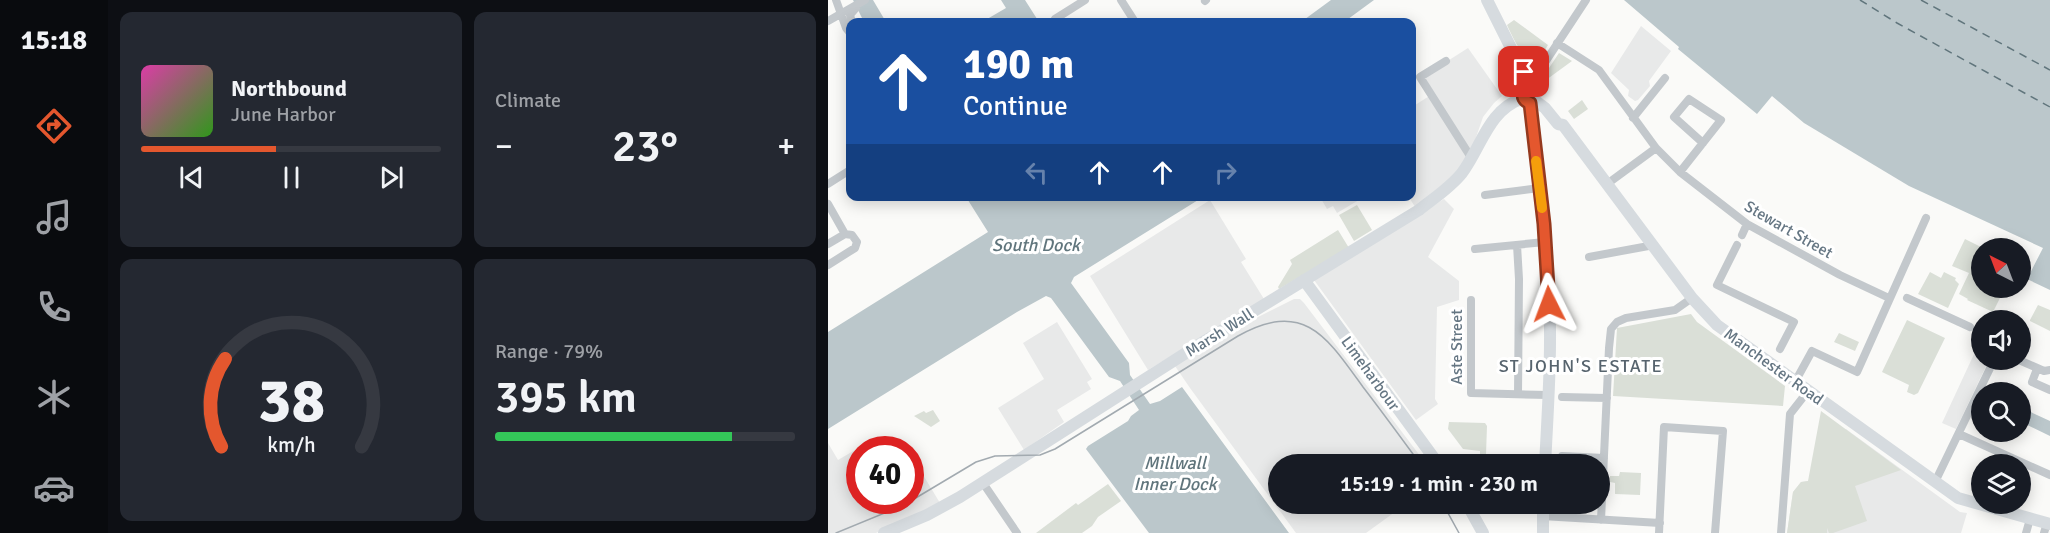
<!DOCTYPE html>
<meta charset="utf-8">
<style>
:root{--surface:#171b24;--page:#242831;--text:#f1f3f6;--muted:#9ea1a6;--line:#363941;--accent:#e4572e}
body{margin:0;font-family:Signika,sans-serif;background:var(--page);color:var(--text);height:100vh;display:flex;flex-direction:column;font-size:22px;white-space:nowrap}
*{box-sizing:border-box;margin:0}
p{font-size:20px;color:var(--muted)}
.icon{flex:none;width:33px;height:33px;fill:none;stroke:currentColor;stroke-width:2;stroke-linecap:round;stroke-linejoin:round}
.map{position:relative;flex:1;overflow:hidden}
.sheet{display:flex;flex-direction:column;gap:12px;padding:12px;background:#0d0f14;width:720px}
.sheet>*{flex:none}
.guide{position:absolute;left:18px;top:18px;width:570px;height:183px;border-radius:12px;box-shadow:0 3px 15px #0003;background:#1a4fa0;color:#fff;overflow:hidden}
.needle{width:39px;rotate:318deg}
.fabs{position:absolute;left:1143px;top:238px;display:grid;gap:12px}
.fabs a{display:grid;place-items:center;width:60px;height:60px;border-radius:50%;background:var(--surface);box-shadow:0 3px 15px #0003;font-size:30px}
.speed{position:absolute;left:18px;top:436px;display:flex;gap:12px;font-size:30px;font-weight:700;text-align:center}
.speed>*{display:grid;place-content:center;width:78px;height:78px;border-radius:50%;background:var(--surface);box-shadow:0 3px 15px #0003;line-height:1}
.speed .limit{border:9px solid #d22;background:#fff;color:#111}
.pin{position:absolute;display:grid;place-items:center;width:51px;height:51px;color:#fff;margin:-26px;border-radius:12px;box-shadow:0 3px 9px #0006}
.me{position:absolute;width:66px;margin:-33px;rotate:357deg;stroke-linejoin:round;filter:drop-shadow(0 0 4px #0008)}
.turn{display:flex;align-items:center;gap:21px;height:126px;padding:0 18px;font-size:27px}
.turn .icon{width:78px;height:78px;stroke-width:2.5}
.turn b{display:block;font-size:42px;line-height:51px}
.lanes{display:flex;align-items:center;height:57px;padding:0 18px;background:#0003;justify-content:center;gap:30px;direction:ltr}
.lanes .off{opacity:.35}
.big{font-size:45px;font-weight:600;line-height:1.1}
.sheet .widget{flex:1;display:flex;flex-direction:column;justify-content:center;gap:9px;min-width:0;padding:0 21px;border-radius:12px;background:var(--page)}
.sheet .dial{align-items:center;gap:0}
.dial svg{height:156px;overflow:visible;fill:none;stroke:var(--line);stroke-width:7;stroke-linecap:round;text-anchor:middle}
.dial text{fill:var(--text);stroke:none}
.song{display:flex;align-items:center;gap:18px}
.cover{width:72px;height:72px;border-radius:9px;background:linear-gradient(135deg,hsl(320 70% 55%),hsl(110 70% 35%))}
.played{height:6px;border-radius:3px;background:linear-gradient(90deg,var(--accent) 45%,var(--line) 45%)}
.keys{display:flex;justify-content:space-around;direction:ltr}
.heat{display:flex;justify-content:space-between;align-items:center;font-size:33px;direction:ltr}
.charge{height:9px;border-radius:4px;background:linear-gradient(90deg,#34c759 79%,var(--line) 0)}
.sheet .tiles{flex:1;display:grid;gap:12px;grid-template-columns:repeat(2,1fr)}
.trip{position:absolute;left:440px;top:454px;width:342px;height:60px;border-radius:30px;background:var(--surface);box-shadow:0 3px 15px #0003;font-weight:600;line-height:60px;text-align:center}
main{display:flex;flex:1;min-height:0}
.tab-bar{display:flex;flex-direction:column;width:108px;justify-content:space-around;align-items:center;background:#090b0e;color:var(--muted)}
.tab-bar .icon{width:42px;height:42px}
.tab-bar .active{color:var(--accent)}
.tab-bar b{font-size:27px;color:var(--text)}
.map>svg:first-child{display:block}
</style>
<main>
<nav class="tab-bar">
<b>15:18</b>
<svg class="icon active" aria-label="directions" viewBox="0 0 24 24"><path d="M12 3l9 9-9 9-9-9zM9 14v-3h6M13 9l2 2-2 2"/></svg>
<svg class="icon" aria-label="music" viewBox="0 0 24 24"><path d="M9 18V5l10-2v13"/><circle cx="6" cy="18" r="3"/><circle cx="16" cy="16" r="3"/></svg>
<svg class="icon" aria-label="phone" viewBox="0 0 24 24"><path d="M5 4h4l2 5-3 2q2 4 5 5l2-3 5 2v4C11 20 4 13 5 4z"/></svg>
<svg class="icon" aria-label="climate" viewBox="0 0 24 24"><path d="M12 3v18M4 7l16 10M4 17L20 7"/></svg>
<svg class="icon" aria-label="car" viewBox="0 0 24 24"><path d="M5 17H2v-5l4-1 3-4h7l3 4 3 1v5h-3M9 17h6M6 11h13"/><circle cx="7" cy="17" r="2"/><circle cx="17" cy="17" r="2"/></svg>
</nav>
<section class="sheet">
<div class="tiles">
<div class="widget">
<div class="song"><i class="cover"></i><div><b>Northbound</b><p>June Harbor</p></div></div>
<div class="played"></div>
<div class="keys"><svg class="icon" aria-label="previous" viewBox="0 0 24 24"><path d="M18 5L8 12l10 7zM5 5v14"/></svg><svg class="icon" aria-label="pause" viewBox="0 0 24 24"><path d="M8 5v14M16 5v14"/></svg><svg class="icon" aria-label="next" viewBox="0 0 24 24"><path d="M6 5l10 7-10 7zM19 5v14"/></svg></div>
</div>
<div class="widget"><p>Climate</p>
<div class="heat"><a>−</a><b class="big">23°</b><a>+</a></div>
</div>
<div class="widget dial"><svg viewBox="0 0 100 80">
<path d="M14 69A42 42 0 1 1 86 69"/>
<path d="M14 69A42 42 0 0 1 16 24" stroke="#e4572e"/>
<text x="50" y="56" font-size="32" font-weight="700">38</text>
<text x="50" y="72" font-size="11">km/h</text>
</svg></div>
<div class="widget"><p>Range · 79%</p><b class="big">395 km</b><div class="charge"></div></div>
</div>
</section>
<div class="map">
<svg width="1222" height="533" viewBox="0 0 1222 533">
<rect width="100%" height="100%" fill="#fafaf8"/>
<!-- built -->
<path fill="#e8e9e9" d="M813 26 843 51 821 81 822 86 810 100 807 101 800 96 801 90 783 73Z
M640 48 674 96 666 103 655 117 643 152 630 172 587 207 581 197 584 196V107L606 93 596 76Z
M492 197H536L509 213 505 206 499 209Z
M616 199 626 209 600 257 631 281V300L609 307 607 399 610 404 588 420 486 280Z
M382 200 418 259 413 262 436 299 320 370 262 276Z
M466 299H472L476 303 599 465H450V504H578L538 533H468L362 388 347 366 414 325Z
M229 322 264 379 259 382 263 389 229 410 236 422 196 450 170 408 216 379 195 343Z
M1153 339 1154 360H1161L1128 429 1114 423Z
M1018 429 1132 512 1139 513 1133 533H959L965 492 973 482 980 481Z
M0 443 10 460 27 450 29 453 31 452 32 501H82L83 462 86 460 112 503 48 533H0Z
M671 454 710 459V465H663L664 463 669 464Z"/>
<!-- green -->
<path fill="#dadfd7" d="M686 20 720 45 709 63C692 55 687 42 679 25Z
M731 53 744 61 718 80 715 77Z
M754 100 760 109 746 119 740 111Z
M529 205 544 230 526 241 511 215Z
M510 230 521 248 451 289 450 287 464 264 462 260Z
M1137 239 1157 249H1154V288H1177L1165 312 1139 300 1140 299 1131 294 1141 273 1124 266Z
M1102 272 1113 278 1116 272 1128 278 1127 280 1131 284 1120 308 1090 294Z
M1210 305 1222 310V331L1202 321V320Z
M863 314 869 322 957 386 955 406 785 396 789 328Z
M1079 320 1117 338 1090 393 1086 395 1079 392 1081 385 1054 372Z
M1011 333 1031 342 1027 351 1006 342Z
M105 410 112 421 103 427 86 416 96 411 98 413Z
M993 411 1073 470 1027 486 1039 521 1005 533H1001L999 528V533H959L965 492 973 482 980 481Z
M621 422 657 423 659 426 658 455 652 454V451L635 449 620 429Z
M792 472 813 473 812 495 787 494V483L782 482V476H791Z
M280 484 293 501 270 517 264 526 254 533H208L248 503 250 505Z"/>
<!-- water -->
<path fill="#bbc7cb" d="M25 0H45L58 22H36Z
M173 0H197L211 22H154L178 8Z
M503 0H546L516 22H473Z
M796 0H1222V290L1199 279 1215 248 1081 186 976 123 944 96 929 114 850 49 851 47Z
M138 197H375L246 277 243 283 301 363 302 375 322 404 332 401 354 387 461 533H321L258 449 260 446 300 421 303 416 311 410 292 381 281 377 223 298 218 296 189 312 0 429V332L160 232Z
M1194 408 1222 421V436L1193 422Z"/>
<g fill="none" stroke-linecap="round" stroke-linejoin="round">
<!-- ferry -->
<path stroke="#60757c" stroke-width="1.5" stroke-dasharray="8 6" stroke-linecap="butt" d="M1032 0 1069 23 1222 107
M1093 0 1222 70"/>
<!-- street -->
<path stroke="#c3c8cc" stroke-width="8" d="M8 0 18 28 22 33
M293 0 307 22
M377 1 378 0
M0 21 37 0
M24 22 22 15 28 8
M225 22 227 19 257 0
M729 43 771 70 828 148 852 172 919 224 1012 275 1061 298
M618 61 592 77 644 159
M710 73 758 0
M805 118 837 78
M852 172 893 120 861 99 846 117 875 143
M0 184 22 170
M779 184 828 148
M657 195 711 188
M0 204 17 234
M914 235 919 224
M0 244 17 234 24 235 29 242 27 248 0 265
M689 245 691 279 690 394
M909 245 889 285 966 322 952 349
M647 249 717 242
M761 257 826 245
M1079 298 1142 327
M643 300V393L720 395
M1191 360 1216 371 1222 370
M1209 369 1204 382 1222 390
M967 382 984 351 1029 372 1098 218
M734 397 779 398
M1131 434 1222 475
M734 456 776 458
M1107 482 1166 360
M155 483 189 533
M714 516 832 523
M773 520 781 348 783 329 789 322 798 318 847 310 864 298
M831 533 836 427 895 431 887 533
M953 533 962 414 980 391
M1198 533 1202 519
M1216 533 1219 523"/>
<!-- secondary -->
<path stroke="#d6dbdf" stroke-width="12" d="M701 103C709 166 718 228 721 291 724 349 720 407 717 465
M476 280 611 465
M639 504 655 533
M56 533 99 515 132 497 372 344 591 210C606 198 622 188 634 173 654 146 660 110 695 98
M715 533V504"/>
<!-- primary -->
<path stroke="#d6dbdf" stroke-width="12" d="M659 0 702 86
M702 86 696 91 695 98 701 103 709 102
M709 102 717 108 730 124 735 125 738 129 864 298 889 325 1130 498 1222 524"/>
<!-- tram -->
<path stroke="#a2aab0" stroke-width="1.5" d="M615 504 631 533
M8 533 76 505 148 462 167 456 212 455 227 449 410 336C476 299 499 337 535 387 555 413 574 439 593 465"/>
</g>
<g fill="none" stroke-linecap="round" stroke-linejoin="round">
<!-- route casing -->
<g stroke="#94391e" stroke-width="15">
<path id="route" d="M696 72 702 86 696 91C694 97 696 101 702 103L716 224 721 304"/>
</g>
<!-- route -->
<use href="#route" stroke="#e4572e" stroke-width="10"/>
<!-- slow -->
<path stroke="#f59e0b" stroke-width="10" d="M708 161 714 208"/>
</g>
<g text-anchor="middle" stroke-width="6" stroke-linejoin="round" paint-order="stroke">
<!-- street labels -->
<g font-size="16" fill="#657683" stroke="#fff">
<text transform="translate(961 229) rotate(30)" y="6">Stewart Street</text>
<text transform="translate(391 332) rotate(-32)" y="6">Marsh Wall</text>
<text transform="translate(628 347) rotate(-90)" y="6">Aste Street</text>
<text transform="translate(946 366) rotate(36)" y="6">Manchester Road</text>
<text transform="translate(543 373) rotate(54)" y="6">Limeharbour</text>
</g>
<!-- water labels -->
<g font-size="18" font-style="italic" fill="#60757c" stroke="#fff">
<text x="208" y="251">South Dock</text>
<text x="347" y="469">Millwall<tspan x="347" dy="21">Inner Dock</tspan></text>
</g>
<!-- neighbourhood labels -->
<g font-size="18" letter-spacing="1.5" fill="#57646e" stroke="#fff">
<text x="753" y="372">ST JOHN'S ESTATE</text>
</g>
</g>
</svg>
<div class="fabs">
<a><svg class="needle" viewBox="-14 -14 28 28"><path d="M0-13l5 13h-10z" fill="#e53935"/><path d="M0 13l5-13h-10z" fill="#9ea1a6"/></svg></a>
<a><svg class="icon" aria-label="sound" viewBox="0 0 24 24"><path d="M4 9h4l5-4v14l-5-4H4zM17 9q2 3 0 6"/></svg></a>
<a><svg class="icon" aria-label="search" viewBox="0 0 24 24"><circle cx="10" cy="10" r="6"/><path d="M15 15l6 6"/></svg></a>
<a><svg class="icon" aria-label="layers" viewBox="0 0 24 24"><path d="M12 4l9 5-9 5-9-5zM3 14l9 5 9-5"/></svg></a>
</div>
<div class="speed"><div class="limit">40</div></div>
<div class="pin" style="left:696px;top:72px;background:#d93025"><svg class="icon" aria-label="arrive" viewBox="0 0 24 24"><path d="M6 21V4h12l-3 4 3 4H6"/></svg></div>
<svg class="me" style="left:721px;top:304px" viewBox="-20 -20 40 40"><path d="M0-17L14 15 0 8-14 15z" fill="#e4572e" stroke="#fff" stroke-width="4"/></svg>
<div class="trip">15:19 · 1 min · 230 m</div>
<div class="guide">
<div class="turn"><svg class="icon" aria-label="ahead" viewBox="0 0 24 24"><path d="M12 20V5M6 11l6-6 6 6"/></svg><div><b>190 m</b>Continue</div></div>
<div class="lanes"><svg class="icon off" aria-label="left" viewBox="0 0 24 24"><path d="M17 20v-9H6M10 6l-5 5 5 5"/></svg><svg class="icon" aria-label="ahead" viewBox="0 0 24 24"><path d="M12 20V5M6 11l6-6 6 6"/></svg><svg class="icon" aria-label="ahead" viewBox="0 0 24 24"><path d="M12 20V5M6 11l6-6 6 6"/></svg><svg class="icon off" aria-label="right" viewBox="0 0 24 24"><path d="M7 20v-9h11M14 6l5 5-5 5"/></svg></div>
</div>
</div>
</main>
